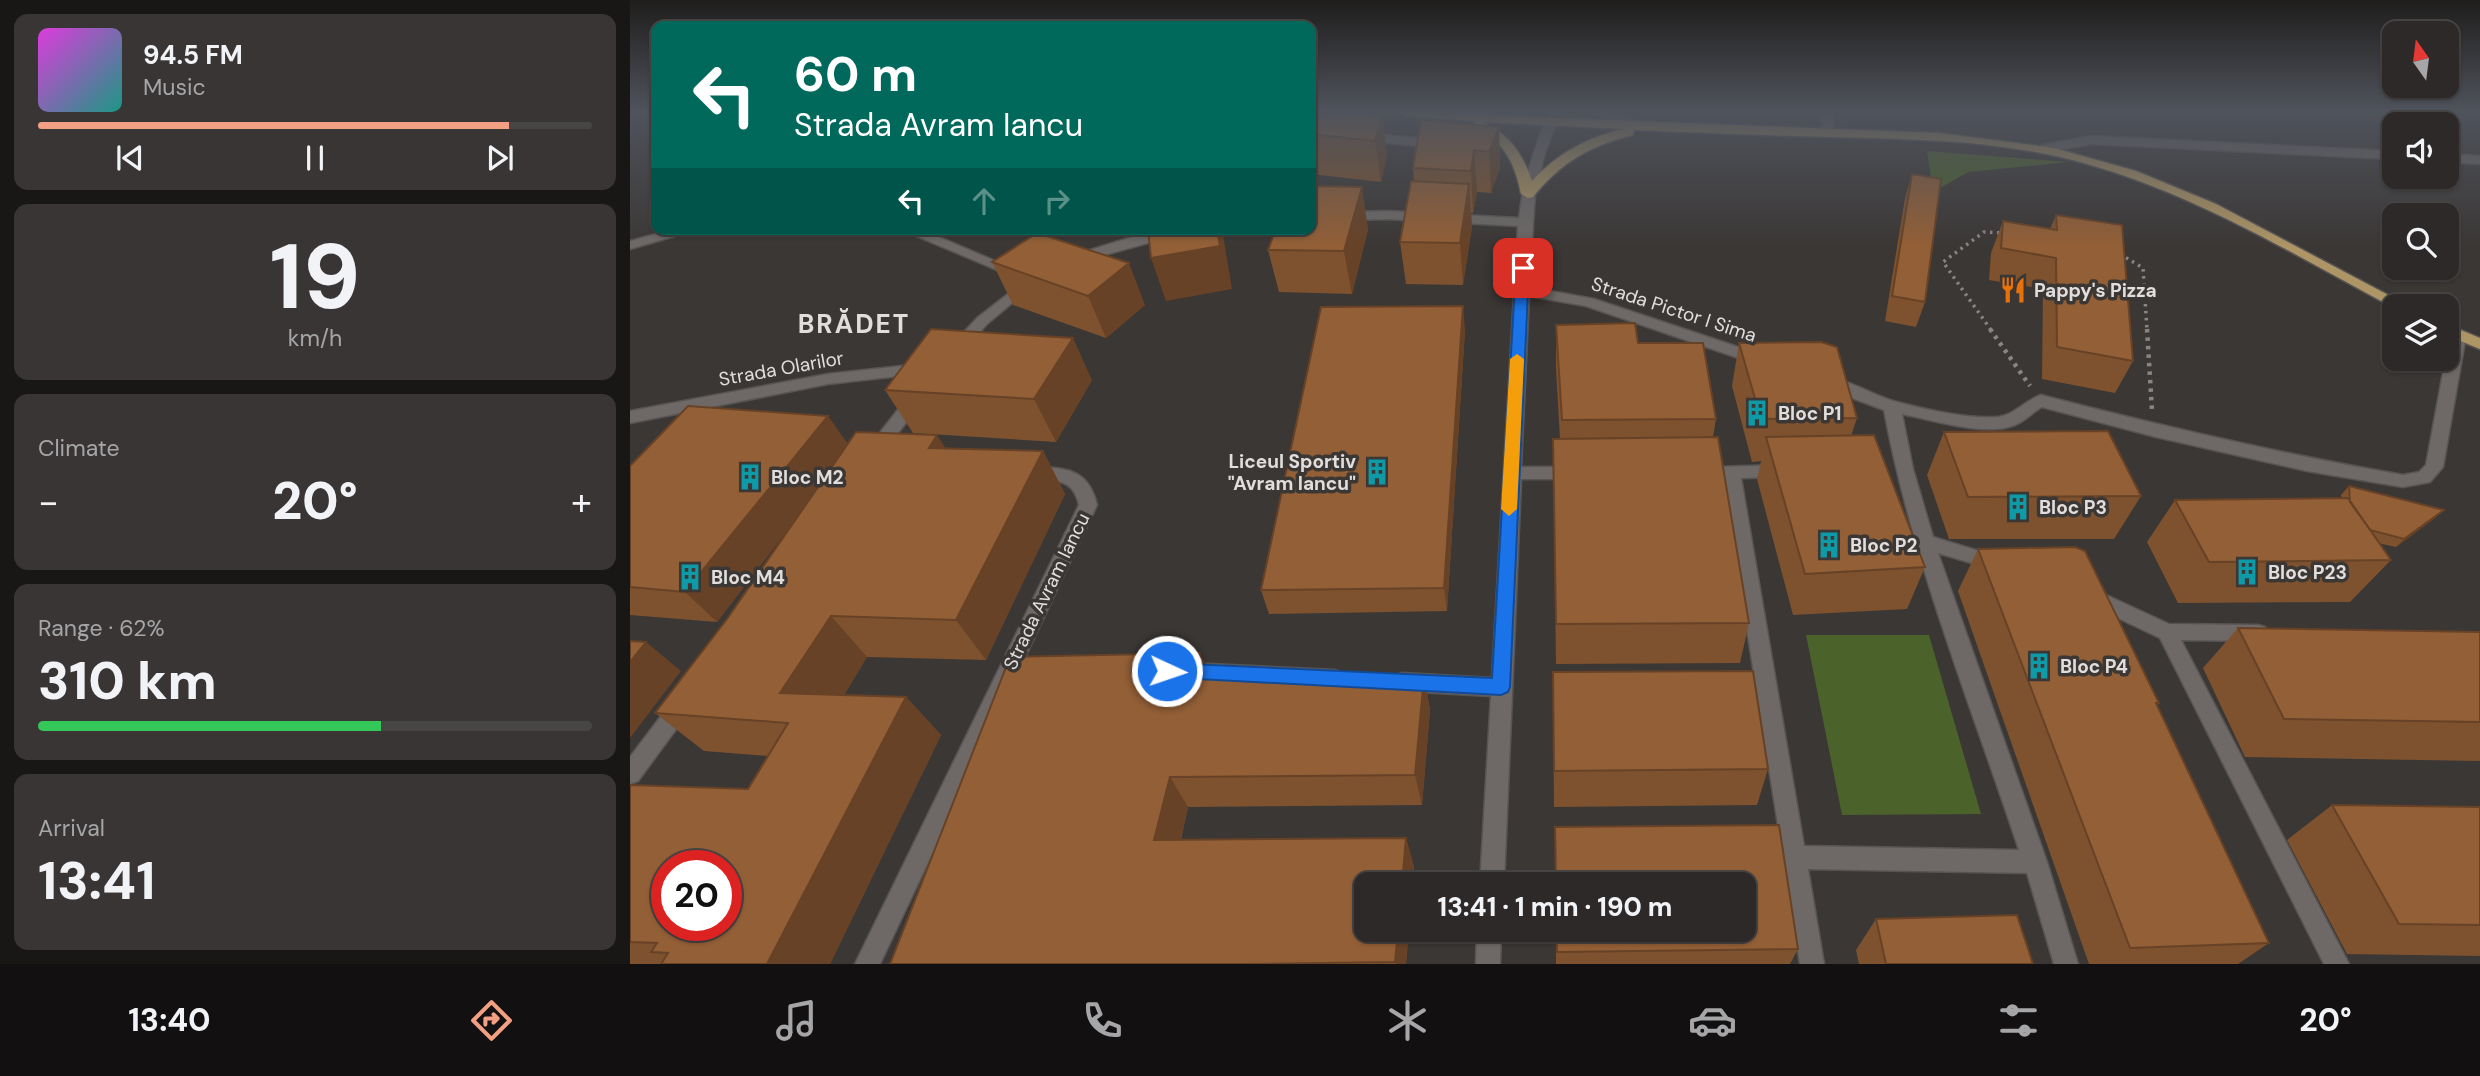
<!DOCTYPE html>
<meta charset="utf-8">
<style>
:root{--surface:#2c2928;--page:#383534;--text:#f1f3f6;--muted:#a6a6a8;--line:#484545;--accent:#f39f83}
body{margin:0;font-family:"DM Sans",sans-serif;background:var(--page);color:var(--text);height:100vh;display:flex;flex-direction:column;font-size:26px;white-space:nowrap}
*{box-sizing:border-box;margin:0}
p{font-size:23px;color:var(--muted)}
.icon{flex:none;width:38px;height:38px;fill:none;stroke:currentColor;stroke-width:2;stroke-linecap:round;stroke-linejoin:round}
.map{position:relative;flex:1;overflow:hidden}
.side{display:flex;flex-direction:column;gap:14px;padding:14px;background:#181716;width:630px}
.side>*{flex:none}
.banner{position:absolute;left:21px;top:21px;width:665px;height:214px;border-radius:14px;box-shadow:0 2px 5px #0004,0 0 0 2px var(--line);background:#00695c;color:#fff;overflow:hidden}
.needle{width:46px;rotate:346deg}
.buttons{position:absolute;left:1752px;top:21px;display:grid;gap:14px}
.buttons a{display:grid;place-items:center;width:77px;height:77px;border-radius:14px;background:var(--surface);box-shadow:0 2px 5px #0004,0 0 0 2px var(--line);font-size:35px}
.speed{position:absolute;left:21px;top:850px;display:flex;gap:14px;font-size:35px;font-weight:700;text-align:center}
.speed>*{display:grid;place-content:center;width:91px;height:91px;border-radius:50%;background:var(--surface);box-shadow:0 2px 5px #0004,0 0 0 2px var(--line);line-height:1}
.speed .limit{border:10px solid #d22;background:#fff;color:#111}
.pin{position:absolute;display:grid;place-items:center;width:60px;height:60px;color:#fff;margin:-30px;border-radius:14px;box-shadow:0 4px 10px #0006}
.me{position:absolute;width:77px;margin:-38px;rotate:93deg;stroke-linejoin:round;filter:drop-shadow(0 0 5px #0008)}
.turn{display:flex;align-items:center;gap:24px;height:147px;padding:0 28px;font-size:32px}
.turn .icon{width:91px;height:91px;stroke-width:2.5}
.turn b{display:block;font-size:49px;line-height:60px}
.lanes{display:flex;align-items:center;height:66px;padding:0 28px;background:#0003;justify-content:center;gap:35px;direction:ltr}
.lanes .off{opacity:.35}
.big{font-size:52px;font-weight:800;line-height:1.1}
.side .widget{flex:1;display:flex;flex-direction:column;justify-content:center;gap:10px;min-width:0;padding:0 24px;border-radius:14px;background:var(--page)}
.side .dial{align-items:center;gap:0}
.dial b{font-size:91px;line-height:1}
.song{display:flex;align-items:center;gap:21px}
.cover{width:84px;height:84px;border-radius:10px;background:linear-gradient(135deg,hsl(300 70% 55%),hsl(170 70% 35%))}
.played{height:7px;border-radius:4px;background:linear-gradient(90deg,var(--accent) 85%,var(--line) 85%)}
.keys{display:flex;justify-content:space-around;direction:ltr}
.heat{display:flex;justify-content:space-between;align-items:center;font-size:38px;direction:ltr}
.charge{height:10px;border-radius:5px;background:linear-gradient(90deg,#34c759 62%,var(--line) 0)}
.trip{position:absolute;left:724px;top:872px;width:402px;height:70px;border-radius:14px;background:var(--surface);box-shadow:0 2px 5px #0004,0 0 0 2px var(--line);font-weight:800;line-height:70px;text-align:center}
.menu{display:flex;height:112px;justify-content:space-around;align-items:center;background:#121010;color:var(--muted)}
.menu .icon{width:49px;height:49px}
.menu .selected{color:var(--accent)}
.menu b{font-size:32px;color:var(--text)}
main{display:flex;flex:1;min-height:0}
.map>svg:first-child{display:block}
</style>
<main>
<section class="side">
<div class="widget">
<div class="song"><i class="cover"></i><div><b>94.5 FM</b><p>Music</p></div></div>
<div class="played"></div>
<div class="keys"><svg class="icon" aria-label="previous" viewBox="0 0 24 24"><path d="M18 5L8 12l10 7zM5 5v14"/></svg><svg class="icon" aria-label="pause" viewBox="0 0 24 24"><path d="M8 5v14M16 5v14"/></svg><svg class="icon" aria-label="next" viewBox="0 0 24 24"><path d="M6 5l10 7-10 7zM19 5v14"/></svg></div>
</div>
<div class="widget dial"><b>19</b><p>km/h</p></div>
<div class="widget"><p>Climate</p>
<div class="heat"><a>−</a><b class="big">20°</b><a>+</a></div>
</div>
<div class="widget"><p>Range · 62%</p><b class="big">310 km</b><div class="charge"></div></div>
<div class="widget"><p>Arrival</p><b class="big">13:41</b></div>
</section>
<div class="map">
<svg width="1850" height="964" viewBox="0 0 1850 964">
<rect width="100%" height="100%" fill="#3b3735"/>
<!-- green -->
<path fill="#4b622a" d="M1297 151 1439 162 1338 172 1303 192Z
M1176 635H1299L1351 814 1212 815Z"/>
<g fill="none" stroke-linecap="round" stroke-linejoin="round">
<!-- minor casing -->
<g stroke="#575453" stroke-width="3">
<path id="minor" d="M807 112H868L862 116 811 119 805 115Z
M919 112H931L915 153 905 194 899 287 964 299 1135 356 1137 360 1129 365 956 306 899 296 891 467H945L951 468 954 473 951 478 945 479H891L874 884H850L861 696 772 691 765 688 762 682 765 676 772 673 862 678 888 226 758 219 681 221V213L758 211 889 218C893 180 905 147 919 112Z
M964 112H979L1023 125 1017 129 984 123Z
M1191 112H1203L1204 136 1194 133Z
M733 133 810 140 816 144 810 148 729 140V134Z
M1462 136 1764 151V159L1462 144 1412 153 1406 149 1412 145Z
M1816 154 1850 156V164L1816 162Z
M45 229H69L0 249V241Z
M270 229H290L391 272 389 275H379Z
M539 229H568L446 263 439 259 441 256 505 236Z
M396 280 403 284 401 287 357 324 332 353H322L319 349 322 345 347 318Z
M1828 330 1836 335 1813 467 1800 482 1773 487 1677 471 1526 437 1412 407C1403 412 1395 421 1385 425 1356 437 1302 420 1272 414L1283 469 1303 537 1372 558 1374 563 1372 568 1365 570 1308 553 1417 862 1448 964H1424L1397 873 1178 869 1194 964H1170L1093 478 1086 477 1083 472 1086 467 1152 465 1158 466 1161 471 1158 476 1152 477 1111 478 1174 846 1389 850C1341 705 1282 561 1254 410L1190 386 1188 382 1190 378C1208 373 1247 398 1267 402 1298 410 1336 419 1368 417 1383 416 1396 400 1411 395 1531 426 1651 454 1773 475L1789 472 1796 465 1820 335Z
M290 364 298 369 296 373 198 384 0 423V411L198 374Z
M287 391 293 393 295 397 293 401 250 456H238L235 452 238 448 281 393Z
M402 466C435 469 458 467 467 505L250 964H225L449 505C442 473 420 484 396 477L393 472 396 467Z
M1461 588 1539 624 1628 625 1635 627 1638 633 1635 639 1628 641 1551 640 1719 964H1694L1530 638 1454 602 1451 596 1454 590Z
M558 663 705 670 712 673 715 679 712 685 705 688 558 681 551 678 548 672 551 666Z
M51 697 58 699 61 706 58 713 8 781 0 784V757L44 699Z
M847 929H871L870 964H846Z"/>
</g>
<!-- major casing -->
<g stroke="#575453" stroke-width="3">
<path id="major" d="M770 112 1310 133 1424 148 1506 171 1586 204 1779 306 1764 308C1665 255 1567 195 1457 164 1374 140 1286 139 1200 137 1134 135 1069 133 1004 130L1003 135C961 145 930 163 903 197L898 198 891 194C885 163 874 141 845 127L843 124 846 121 776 116ZM853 122 994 129C957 137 927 154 902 181 893 154 879 134 853 122Z
M1816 324 1850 338V349L1816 335Z"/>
</g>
<!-- path-far1 -->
<path stroke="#898583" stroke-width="3.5" stroke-dasharray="2.5 4.5" stroke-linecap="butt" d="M1490 254 1513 268 1517 330
M1361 330 1313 262 1354 232 1374 233"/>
<!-- path -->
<path stroke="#898583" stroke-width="4.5" stroke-dasharray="3.5 5" stroke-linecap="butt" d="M1360 329 1400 386
M1517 329 1522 410"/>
<!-- minor -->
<use href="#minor" fill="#6e6967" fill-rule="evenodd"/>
<!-- major -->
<use href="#major" fill="#ae9565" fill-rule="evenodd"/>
</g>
<!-- wall -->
<path fill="#7e522e" d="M752 115 757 155 751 182 681 174V124Z
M869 127 870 168 861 193 847 192 843 213H841L842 226 833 285 776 284 770 242 784 182 783 168Z
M1282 174 1295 302 1286 327 1255 321 1275 198Z
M1426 215 1503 361 1485 393 1412 379 1413 289 1359 280 1361 253 1373 221 1420 229Z
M738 229 722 294 649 292 638 250Z
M362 262 515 305 476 338 383 305Z
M926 325 1008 343 1086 419 1083 437 1119 623 1110 663 926 664 923 439H930L926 368Z
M835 330 817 611 639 614 631 590Z
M1109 343 1227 418 1221 436 1295 567 1277 609 1163 615 1127 479 1131 461 1122 462 1102 386Z
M462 380 426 442 283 433 255 390Z
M1314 432 1511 496 1484 539H1319L1297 475Z
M218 444 316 449 413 451 435 494 356 660 237 657 214 695 276 697 311 735 200 964H0V785L118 789 138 756 74 751 25 713 97 619 165 520 87 622 0 615V466Z
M1719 486 1814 510 1805 518 1766 547 1748 543 1761 560 1720 602 1548 603 1517 542 1545 500 1712 498 1711 495Z
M1348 549 1529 703 1527 706 1639 943 1608 964H1459L1328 591Z
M1608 628 1850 632V761L1615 757 1573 668Z
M923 672 1138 769 1127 805 924 807Z
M794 677 800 710 792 805 558 807 551 840 776 838 784 867 776 964H260L582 679Z
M1702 805 1850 807V956L1717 954 1657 840Z
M1246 919 1403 964H1229L1226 950Z
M926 929 1168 949 1160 964H926Z"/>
<!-- shaded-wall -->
<path fill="#674226" d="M752 115 757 155 751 182 745 141Z
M869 127 870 168 861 193 859 152Z
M844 150 847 192 843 213 841 171Z
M839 184 842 226 833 285 830 243Z
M732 187 738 229 722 294 714 251Z
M587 229H592L602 289 536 301 521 258Z
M499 263 515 305 476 338 458 296Z
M833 306 835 330 817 611 814 588Z
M443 338 462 380 426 442 404 399Z
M198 416 221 448 87 622 55 592Z
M307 435 334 477 299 448Z
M413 451 435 494 356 660 326 620Z
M1814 510 1805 518 1766 547 1774 539Z
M201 616 237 657 192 731 150 693Z
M16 642 51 671 0 738V662Z
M570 653 586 686 564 679Z
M794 677 800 710 792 805 785 775Z
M276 697 311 735 200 964H137Z
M540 777 558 807 544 869 524 840Z
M776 838 784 867 782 884H772Z
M768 929H778L776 964H766L765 962Z"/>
<!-- building -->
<path fill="#935f36" stroke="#674226" stroke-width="2" fill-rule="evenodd" d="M689 112H733L752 115 745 141 681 134V124Z
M791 120 869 127 859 152 844 150 841 171 783 168Z
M1282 174 1311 179 1295 302 1262 296Z
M781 181 839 184 830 243 770 242Z
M681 186 732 187 714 251 638 250 646 229H681Z
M1426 215 1492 225 1503 361 1427 347 1426 258 1371 248 1373 221 1427 230Z
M518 229H587L590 246 521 258Z
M407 233 499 263 458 296 362 262Z
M833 306 814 588 631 590 691 307Z
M1005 323 1008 343H1073L1086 419 932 420 926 325Z
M301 329 443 338 404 399 255 390Z
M1191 342 1207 347 1227 418 1131 419 1109 343Z
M58 406 198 416 55 592 0 587V466Z
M1478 431 1511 496 1338 497 1314 432Z
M226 432 307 435 299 448 413 451 326 620 201 616 150 693 276 697 137 964H31L38 953 21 952 27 943 0 942V785L118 789 158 723 25 713 97 619ZM37 866H96V926H37Z
M1244 435 1295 567 1175 574 1136 437Z
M1088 437 1119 623 926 624 923 439Z
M1719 486 1814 510 1774 539 1740 530 1720 502Z
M1718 498 1761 560 1579 562 1545 500Z
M1445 547 1455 551 1529 703H1526L1639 943 1500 948 1348 549Z
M1608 628 1850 632V722L1654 719Z
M0 641 16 642 0 662Z
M570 653 564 679 794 677 785 775 540 777 524 840 776 838 772 884H737V929H768L765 962 615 964H260L380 657Z
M1123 671 1138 769 924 771 923 672Z
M1702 805 1850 807V925L1769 924Z
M1149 825 1168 949 927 952 926 929H1115V884H926L925 827Z
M1387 915 1403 964H1256L1246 919Z"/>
<!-- sky -->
<linearGradient id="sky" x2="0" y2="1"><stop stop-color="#201e1d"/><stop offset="0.45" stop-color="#4f535c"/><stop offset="1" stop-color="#4f535c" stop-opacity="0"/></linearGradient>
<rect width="1850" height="247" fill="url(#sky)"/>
<!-- route -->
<path fill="#1a73e8" stroke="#114b97" stroke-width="2" d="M893 264 899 268 880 687 878 692 871 695 531 677 528 671 531 666 537 663 862 678 886 268Z"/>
<!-- slow -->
<path fill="#f59e0b" d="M887 354 894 359 887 509 879 516 871 509 880 359Z"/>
<!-- icons -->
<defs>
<g id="restaurant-bare" transform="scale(2.1)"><path d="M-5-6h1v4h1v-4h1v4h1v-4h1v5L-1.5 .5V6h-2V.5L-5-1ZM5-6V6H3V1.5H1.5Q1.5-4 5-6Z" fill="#e8710a" stroke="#3b3735" stroke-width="2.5" paint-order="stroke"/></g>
<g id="building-bare" transform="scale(2.1)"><path d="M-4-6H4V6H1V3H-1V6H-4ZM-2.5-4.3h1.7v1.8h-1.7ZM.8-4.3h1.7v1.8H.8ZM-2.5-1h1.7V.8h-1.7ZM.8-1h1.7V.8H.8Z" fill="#0f9aa8" stroke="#3b3735" stroke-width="2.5" paint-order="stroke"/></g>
</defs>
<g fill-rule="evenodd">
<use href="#restaurant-bare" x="1383" y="290"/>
<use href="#building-bare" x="1127" y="413"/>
<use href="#building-bare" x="747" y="472"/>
<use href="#building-bare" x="120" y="477"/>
<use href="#building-bare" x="1388" y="507"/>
<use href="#building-bare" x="1199" y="545"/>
<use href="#building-bare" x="1617" y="572"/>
<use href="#building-bare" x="60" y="577"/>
<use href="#building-bare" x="1409" y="666"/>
</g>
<g text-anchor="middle" stroke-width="7" stroke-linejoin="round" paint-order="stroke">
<!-- poi labels -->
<g font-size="19" font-weight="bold" fill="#e1dedd" stroke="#3b3735" text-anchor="start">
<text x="1404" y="297">Pappy's Pizza</text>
<text x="1148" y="420">Bloc P1</text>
<text x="726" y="468" text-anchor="end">Liceul Sportiv<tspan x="726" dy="22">"Avram Iancu"</tspan></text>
<text x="141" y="484">Bloc M2</text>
<text x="1409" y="514">Bloc P3</text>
<text x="1220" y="552">Bloc P2</text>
<text x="1638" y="579">Bloc P23</text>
<text x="81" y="584">Bloc M4</text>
<text x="1430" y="673">Bloc P4</text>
</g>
<!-- street labels -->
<g font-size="19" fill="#e1dedd" stroke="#3b3735">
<text transform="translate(1044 309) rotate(18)" y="7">Strada Pictor I Sima</text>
<text transform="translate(151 368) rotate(-10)" y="7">Strada Olarilor</text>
<text transform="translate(416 591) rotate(-64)" y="7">Strada Avram Iancu</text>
</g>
<!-- district labels -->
<g font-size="26" font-weight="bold" letter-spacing="2" fill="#e1dedd" stroke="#3b3735">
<text x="224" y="333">BRĂDET</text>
</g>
</g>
</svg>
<div class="buttons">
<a><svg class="needle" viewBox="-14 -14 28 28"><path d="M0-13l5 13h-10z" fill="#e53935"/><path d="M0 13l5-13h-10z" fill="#a6a6a8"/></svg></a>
<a><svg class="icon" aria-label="sound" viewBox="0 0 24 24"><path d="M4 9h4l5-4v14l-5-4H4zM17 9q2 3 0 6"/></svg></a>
<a><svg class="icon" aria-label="search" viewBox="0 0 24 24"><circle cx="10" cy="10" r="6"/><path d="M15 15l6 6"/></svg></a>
<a><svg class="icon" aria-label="layers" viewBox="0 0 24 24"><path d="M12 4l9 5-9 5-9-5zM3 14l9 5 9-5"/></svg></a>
</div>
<div class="speed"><div class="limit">20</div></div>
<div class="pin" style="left:893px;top:268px;background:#d93025"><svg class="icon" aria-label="arrive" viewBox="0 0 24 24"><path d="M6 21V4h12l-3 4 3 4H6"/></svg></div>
<svg class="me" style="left:537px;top:671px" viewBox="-20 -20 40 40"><circle r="17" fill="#1a73e8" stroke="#fff" stroke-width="3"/><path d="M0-11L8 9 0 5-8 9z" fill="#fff"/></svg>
<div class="trip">13:41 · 1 min · 190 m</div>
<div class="banner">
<div class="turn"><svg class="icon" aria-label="left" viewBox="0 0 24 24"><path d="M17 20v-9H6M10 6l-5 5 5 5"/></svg><div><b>60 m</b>Strada Avram Iancu</div></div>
<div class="lanes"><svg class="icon" aria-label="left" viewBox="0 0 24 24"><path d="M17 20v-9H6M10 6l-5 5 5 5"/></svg><svg class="icon off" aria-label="ahead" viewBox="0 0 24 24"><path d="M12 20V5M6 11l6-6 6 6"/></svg><svg class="icon off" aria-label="right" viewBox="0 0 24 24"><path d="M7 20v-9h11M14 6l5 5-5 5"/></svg></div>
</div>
</div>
</main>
<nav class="menu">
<b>13:40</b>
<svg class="icon selected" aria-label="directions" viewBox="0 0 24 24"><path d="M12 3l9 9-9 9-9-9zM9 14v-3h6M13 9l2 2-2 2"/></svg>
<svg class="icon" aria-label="music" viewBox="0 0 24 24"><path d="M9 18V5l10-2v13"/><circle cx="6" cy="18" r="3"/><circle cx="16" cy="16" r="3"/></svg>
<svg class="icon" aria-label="phone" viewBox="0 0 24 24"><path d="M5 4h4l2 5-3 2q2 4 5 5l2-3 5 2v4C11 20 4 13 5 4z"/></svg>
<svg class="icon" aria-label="climate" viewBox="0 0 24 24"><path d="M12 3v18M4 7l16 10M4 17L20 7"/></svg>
<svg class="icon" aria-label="car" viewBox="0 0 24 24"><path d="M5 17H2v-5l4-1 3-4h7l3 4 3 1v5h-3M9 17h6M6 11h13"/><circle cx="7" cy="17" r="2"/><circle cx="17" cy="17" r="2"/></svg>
<svg class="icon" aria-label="filters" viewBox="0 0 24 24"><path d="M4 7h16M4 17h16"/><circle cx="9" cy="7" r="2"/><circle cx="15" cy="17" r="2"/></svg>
<b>20°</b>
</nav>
